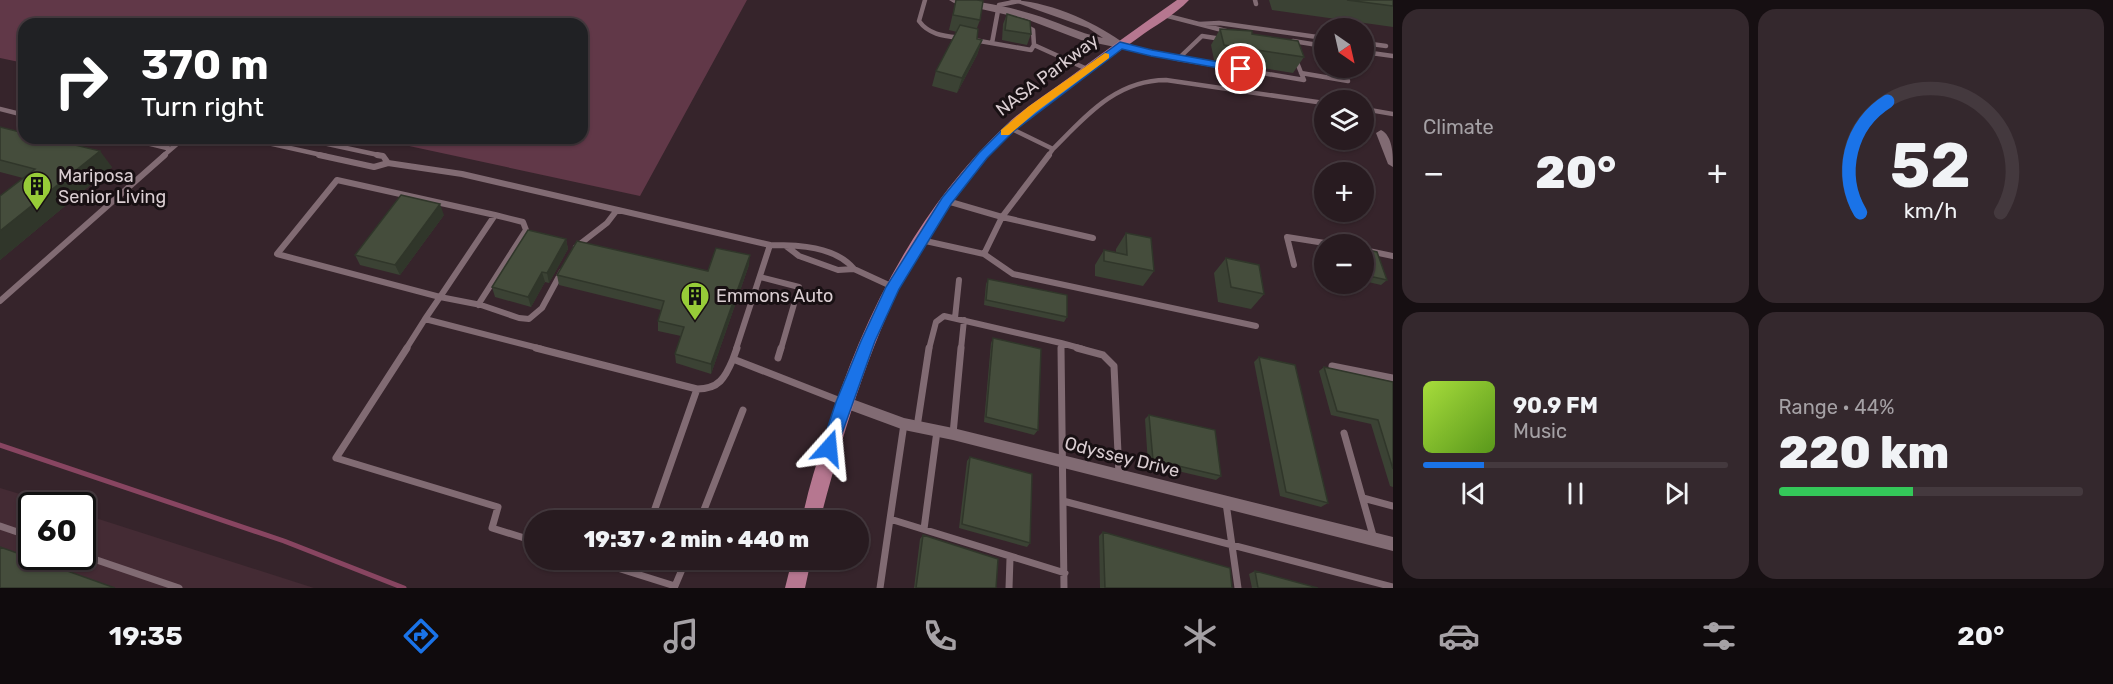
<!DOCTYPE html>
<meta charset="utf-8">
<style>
:root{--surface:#281b20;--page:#34282d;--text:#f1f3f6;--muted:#a5a1a5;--line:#44393e;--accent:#1a73e8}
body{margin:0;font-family:Rubik,sans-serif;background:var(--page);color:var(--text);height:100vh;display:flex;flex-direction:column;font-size:22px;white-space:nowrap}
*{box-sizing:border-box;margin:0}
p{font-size:20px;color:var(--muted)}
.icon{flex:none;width:33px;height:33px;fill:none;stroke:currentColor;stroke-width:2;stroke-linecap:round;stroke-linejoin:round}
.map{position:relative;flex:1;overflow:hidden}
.sheet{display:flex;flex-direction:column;gap:9px;padding:9px;background:#160f12;width:720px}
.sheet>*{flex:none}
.top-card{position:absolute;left:18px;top:18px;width:570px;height:126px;border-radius:18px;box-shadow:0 2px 4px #0004,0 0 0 2px var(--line);background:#202124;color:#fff;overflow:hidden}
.needle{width:39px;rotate:146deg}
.fabs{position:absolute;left:1314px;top:18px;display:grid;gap:12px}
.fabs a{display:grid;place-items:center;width:60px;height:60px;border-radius:50%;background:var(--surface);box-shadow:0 2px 4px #0004,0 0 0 2px var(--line);font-size:30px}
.speed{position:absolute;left:18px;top:492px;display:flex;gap:12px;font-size:30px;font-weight:700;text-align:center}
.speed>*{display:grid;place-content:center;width:78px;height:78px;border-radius:50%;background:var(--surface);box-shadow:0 2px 4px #0004,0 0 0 2px var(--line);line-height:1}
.speed .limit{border:3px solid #111;border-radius:9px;background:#fff;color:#111}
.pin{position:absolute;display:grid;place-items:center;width:51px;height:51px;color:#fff;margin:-26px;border:3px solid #fff;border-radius:50%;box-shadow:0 2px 6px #0007}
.me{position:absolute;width:66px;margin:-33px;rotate:18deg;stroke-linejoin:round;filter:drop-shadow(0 0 4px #0008)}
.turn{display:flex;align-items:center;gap:21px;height:126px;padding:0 24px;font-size:27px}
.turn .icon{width:78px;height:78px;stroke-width:2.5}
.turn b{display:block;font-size:42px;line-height:51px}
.big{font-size:45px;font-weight:800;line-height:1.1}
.sheet .card{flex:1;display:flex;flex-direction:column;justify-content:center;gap:9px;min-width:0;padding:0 21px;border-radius:18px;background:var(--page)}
.sheet .dial{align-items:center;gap:0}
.dial svg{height:156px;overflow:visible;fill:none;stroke:var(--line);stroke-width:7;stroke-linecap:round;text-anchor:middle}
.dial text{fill:var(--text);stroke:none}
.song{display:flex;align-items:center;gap:18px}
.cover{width:72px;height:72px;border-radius:9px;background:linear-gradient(135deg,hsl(80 70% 55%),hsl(90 70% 35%))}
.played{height:6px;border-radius:3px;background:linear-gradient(90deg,var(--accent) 20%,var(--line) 20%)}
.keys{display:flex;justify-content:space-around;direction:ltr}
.heat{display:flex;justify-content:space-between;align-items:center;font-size:33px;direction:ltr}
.charge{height:9px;border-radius:4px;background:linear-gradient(90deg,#34c759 44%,var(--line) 0)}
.sheet .tiles{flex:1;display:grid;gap:9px;grid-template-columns:repeat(2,1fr)}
.trip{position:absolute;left:524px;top:510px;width:345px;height:60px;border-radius:30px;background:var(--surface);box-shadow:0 2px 4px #0004,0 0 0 2px var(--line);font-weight:800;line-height:60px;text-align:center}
.tab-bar{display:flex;height:96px;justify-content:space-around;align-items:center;background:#100b0d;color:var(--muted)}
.tab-bar .icon{width:42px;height:42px}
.tab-bar .active{color:var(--accent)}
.tab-bar b{font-size:27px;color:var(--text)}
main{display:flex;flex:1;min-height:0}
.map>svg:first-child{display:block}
</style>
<main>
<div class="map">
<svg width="1393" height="588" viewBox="0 0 1393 588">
<rect width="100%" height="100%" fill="#36242b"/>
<!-- built -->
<path fill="#442b34" d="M0 488 56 505 32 506V556H82L83 514 314 588H0Z"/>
<!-- green -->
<path fill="#613848" d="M0 0H747L640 196 372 138H582V24H24V63L0 58Z"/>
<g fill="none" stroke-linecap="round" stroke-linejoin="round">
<!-- stream -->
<path stroke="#884561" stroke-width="5" d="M0 445 284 541 404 588"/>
<!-- lane-far2 -->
<path stroke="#816b73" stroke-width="4.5" d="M925 0 919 21C929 35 945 36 961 38
M1255 0 1256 4
M1164 15 1226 31
M1200 24 1219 23 1324 38
M1023 25 1033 30 1034 45
M1202 36 1292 50 1304 80 1178 59Z
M974 40 1031 50 1034 45 1087 69
M1293 41 1324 46
M992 43 999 5 1019 1
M1364 43 1386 46
M1120 45 1178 59
M1364 52 1393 56
M1301 73 1348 81 1343 68
M0 109 24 115
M1364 109 1393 114
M1010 128 1053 149C1086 116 1116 80 1166 80L1324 103
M126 138 171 149
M245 138 326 156
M300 138 383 156
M163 156 184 138
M1048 156 1053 149"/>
<!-- lane-far1 -->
<path stroke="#816b73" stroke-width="6" d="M319 155 374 167 388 163 462 174 770 245 736 349
M377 155 383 156 388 163
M337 180 495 215 440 297 277 254Z
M947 201 1002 217 1093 238
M921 240 984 254 1013 274 1256 326
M770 245C798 245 835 246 854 269
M786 246 799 256 838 270 854 269 893 287
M576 247 607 223 617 210
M1364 250 1393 256
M984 254 1002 217 1049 155
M1294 265 1287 237 1331 244
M760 277 799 287 781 349
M440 297 481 305 519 318 529 319 542 308 562 271
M440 297 425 319 542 349
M0 301 165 155
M478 305 526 230 523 222 495 215
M955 318 959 280
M1061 343 1083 349
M406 349 425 319
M929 349 936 322 944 316 1061 343V349
M961 349 964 320"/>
<!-- lane -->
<path stroke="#816b73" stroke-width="7" d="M407 348 336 458 498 507 492 528 534 541
M536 348 697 389C719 389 725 378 733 359L843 402
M1061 348 1064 588
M1077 348 1103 355 1114 366 1119 475
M778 358 781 348
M733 359 737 348
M1332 366 1393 378
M904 424 890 519 1065 573
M917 427 929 348
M1344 433 1374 539
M953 434 961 348
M1363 498 1393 506
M1063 501 1393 587
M1226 503 1238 588
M651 520 697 389
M700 520 743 410
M0 526 32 537
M924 529 937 431
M82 555 179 588
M592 560 675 586 686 560
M633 572 638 560
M880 588 890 519
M1009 588 1010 558"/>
<!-- street -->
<path fill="#816b73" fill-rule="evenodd" d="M1381 130C1393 136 1393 155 1393 167L1388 164 1376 133Z
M844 396 904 418 953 428 1393 537V551L953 440 904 430 839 406 837 402 839 398Z"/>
<!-- secondary -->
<path fill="#816b73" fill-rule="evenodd" d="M949 0C976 0 1006 6 1032 14 1056 21 1078 33 1103 38L1088 28 1009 0C1047 0 1098 23 1126 45L1120 48 1081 40 1026 19 954 3Z"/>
<!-- primary -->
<path fill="#b67790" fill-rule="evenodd" d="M1177 0H1189C1175 15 1154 26 1138 38 1099 66 1058 93 1021 125 904 225 858 378 820 520H802C807 493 816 465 825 437 860 322 916 210 1005 126 1025 107 1048 93 1070 77 1105 51 1141 25 1177 0Z
M792 560H811L805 588H785Z"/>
</g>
<!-- wall -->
<path fill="#3b4234" d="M956 0 980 20 977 28V39L982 40 977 55 957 93 932 86 936 71 957 32 949 30Z
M1269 0H1393V27L1272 10Z
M1007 14 1031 34 1027 45 1002 40 1003 24Z
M1220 29 1252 34 1304 57 1293 73 1214 60 1211 45Z
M0 127 112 167 0 260V196L23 178 0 172Z
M444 215 400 275 360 265 355 255Z
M1126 233 1154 271 1143 286 1095 276V265L1104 250 1116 252V249Z
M566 239 568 249 549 283 545 282 531 307 495 297 492 287Z
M1323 242 1324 247V268L1318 247Z
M1364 249 1387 280 1381 285 1364 281Z
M1226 258 1264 294 1251 309 1218 302 1214 273Z
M749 265 711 374 676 363 675 354 681 336 658 331V321L661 310 559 285 557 275 708 271Z
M988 279 1067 317 1064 322 984 305 986 284Z
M993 338 1038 430 1034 435 984 422 991 343Z
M1259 357 1328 503 1321 507 1280 496 1254 362Z
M1324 367 1393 382V487L1390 486 1371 424 1331 415 1319 371Z
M1149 415 1221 476 1216 480 1148 464 1145 419Z
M970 457 1030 543 1027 547 959 528 967 461Z
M1103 532 1232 588H1100L1099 536Z
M923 535 996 588H914L920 539Z
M1255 571 1318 588H1252L1249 574Z"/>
<!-- shaded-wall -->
<path fill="#30362a" d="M982 40 977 55 957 93 962 78Z
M100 151 112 167 0 260V231Z
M440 204 444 215 400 275 395 265Z
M566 239 568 249 549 283 547 273Z
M750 255 749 265 711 374V364Z
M542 272 545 282 531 307 528 297Z"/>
<!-- building -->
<path fill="#454d3c" stroke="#30362a" stroke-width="1.5" d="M956 0H977L983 1 980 20 953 15Z
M1347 0H1393V6Z
M1007 14 1030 21 1031 34 1005 30Z
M960 25 978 29 977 39 982 40 962 78 936 71Z
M1220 29 1252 31V34L1298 41 1304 57 1224 45Z
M0 127 24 133V138H46L100 151 0 231V196L35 169 0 160Z
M401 195 440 204 395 265 355 255Z
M528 230 566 239 547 273 542 272 528 297 492 287Z
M1126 233 1151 238 1154 271 1104 261V250L1127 255Z
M577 241 708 271 716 248 750 255 711 364 675 354 684 327 658 321 664 301 557 275Z
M1323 242 1336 244H1324V247Z
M1364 249 1377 252 1387 280 1364 275Z
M1226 258 1259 265 1264 294 1231 287Z
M988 279 1067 295V317L986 300Z
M993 338 1041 349 1038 430 986 417Z
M1259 357 1295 365 1328 503 1286 492Z
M1324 367 1393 382V469L1378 420 1337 411Z
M1149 415 1215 430 1221 476 1153 460Z
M970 457 1032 474 1030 543 962 524Z
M1103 532 1230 568 1232 588H1105Z
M923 535 998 559 996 588H916Z
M0 547 115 588H0Z
M1255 571 1318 588H1258Z"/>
<!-- route -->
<path fill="#1a73e8" stroke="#114b97" stroke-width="1.5" d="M1120 42 1152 50 1241 66 1246 69 1241 72 1151 56 1122 49 1014 131 987 158 951 204 899 289 875 341 835 453 829 455 824 453 821 448 836 402 861 341 886 287 942 198 979 153 1006 126Z"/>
<!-- slow -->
<path fill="#f59e0b" d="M1105 53 1109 54V58L1036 112 1009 135H1001V130L1028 107Z"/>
<!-- icons -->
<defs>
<g id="building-pin" transform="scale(1.5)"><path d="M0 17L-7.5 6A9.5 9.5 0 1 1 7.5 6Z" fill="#97cc38" stroke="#181013"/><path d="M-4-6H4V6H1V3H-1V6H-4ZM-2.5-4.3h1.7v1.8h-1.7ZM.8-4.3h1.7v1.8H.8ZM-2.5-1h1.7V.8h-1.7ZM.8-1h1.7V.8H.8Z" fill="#111"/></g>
</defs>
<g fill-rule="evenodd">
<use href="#building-pin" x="37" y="186"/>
<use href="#building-pin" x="695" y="296"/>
</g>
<g text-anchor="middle" stroke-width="6" stroke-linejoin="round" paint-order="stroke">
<!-- street labels -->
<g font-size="18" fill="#daced2" stroke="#181013">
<text transform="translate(1047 75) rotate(-37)" y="6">NASA Parkway</text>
<text transform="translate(1122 457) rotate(14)" y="6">Odyssey Drive</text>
</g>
<!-- poi labels -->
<g font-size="18" fill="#daced2" stroke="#181013" text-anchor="start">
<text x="58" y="182">Mariposa<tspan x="58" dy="21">Senior Living</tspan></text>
<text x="716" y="302">Emmons Auto</text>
</g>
</g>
</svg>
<div class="fabs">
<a><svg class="needle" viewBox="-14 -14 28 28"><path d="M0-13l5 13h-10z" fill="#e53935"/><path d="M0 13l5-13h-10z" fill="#a5a1a5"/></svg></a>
<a><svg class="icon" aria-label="layers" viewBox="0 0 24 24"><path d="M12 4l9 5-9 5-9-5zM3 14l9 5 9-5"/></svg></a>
<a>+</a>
<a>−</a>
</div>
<div class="speed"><div class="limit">60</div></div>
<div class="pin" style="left:1241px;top:69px;background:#d93025"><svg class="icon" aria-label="arrive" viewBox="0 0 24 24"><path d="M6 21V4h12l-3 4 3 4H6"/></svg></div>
<svg class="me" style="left:829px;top:448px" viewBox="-20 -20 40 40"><path d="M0-17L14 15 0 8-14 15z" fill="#1a73e8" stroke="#fff" stroke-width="4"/></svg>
<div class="trip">19:37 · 2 min · 440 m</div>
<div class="top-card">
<div class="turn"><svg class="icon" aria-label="right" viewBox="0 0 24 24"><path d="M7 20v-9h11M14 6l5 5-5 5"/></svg><div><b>370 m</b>Turn right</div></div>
</div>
</div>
<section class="sheet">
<div class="tiles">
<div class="card"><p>Climate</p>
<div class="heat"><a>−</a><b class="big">20°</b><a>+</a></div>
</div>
<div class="card dial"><svg viewBox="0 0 100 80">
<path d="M14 69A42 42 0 1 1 86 69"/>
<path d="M14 69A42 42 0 0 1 28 12" stroke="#1a73e8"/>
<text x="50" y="56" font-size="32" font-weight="700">52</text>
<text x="50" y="72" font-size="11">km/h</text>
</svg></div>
<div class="card">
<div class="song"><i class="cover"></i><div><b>90.9 FM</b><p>Music</p></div></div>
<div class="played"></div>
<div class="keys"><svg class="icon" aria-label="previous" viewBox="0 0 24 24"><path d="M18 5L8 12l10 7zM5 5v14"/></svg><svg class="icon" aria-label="pause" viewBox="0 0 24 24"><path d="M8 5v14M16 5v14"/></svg><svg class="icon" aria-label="next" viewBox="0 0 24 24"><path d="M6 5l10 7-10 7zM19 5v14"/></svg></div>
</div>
<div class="card"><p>Range · 44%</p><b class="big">220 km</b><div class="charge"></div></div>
</div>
</section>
</main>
<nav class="tab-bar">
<b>19:35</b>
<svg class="icon active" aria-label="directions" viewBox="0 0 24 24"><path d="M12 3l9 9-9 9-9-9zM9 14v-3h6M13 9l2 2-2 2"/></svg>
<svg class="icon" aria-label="music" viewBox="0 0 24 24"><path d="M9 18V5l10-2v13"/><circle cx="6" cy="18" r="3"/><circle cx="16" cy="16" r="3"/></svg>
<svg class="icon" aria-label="phone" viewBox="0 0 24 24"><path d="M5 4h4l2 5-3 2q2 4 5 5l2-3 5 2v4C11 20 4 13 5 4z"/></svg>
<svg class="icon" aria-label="climate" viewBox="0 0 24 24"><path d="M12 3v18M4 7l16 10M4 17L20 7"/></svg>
<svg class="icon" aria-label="car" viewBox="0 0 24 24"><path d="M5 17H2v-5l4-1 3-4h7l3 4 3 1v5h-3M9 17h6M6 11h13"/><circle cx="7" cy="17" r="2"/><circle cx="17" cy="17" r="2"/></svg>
<svg class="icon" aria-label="filters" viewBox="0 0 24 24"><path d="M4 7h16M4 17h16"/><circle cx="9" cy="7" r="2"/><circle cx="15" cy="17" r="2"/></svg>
<b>20°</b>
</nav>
